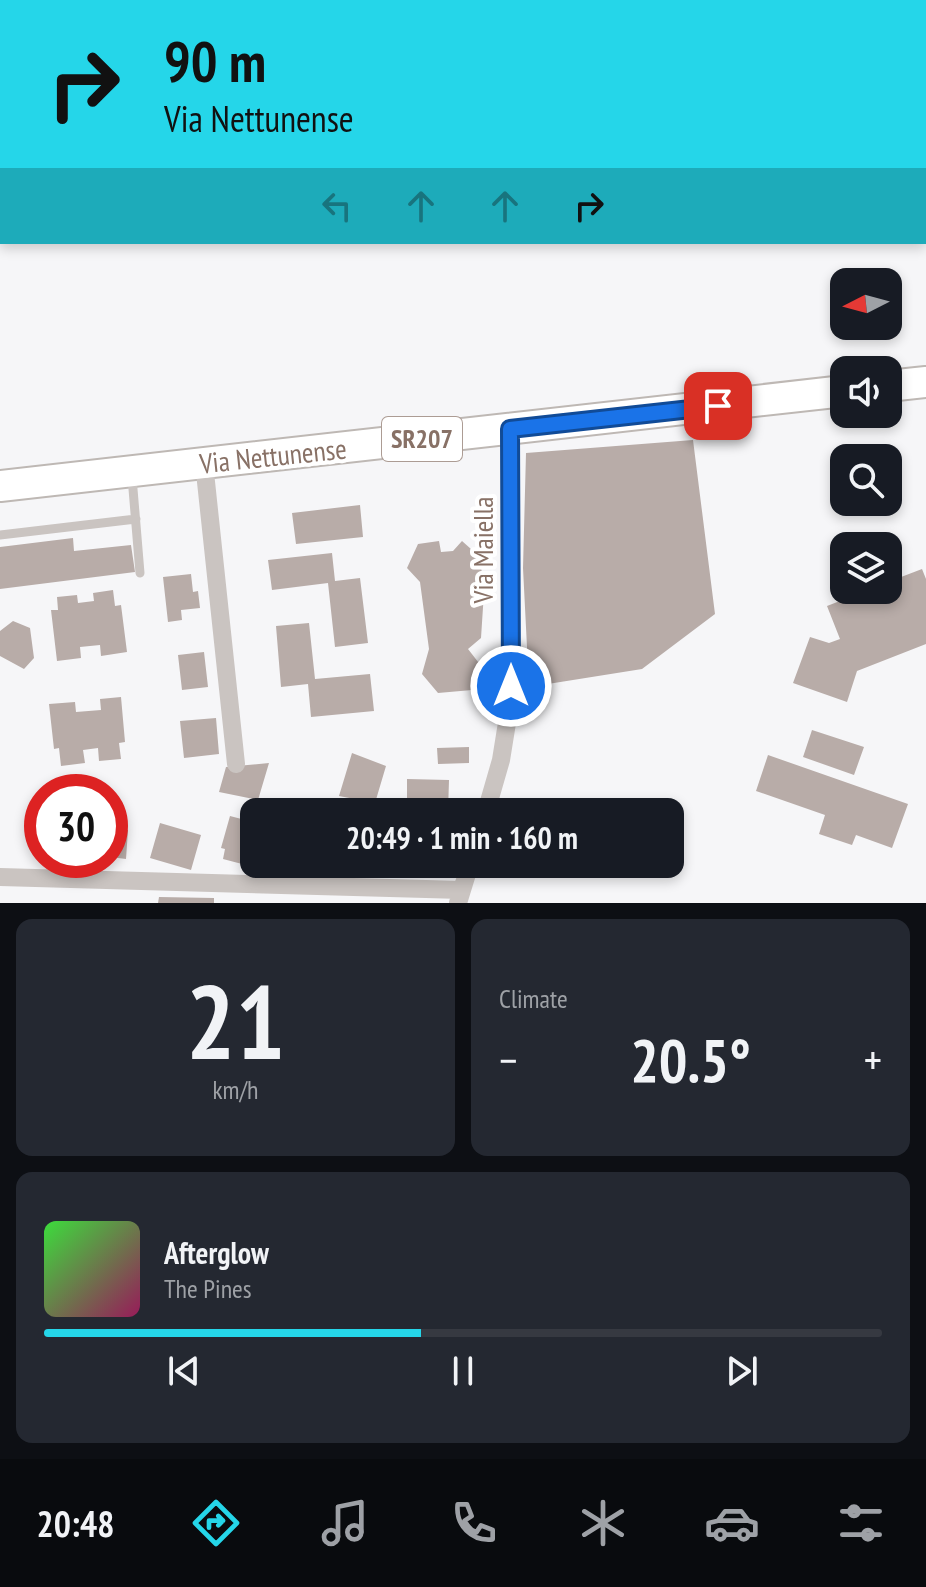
<!DOCTYPE html>
<meta charset="utf-8">
<style>
:root{--surface:#171b24;--page:#242831;--text:#f1f3f6;--muted:#9ea1a6;--line:#363941;--accent:#25d6e9}
body{margin:0;font-family:"PT Sans Narrow",sans-serif;background:var(--page);color:var(--text);height:100vh;display:flex;flex-direction:column;font-size:30px;white-space:nowrap}
*{box-sizing:border-box;margin:0}
p{font-size:26px;color:var(--muted)}
.icon{flex:none;width:44px;height:44px;fill:none;stroke:currentColor;stroke-width:2;stroke-linecap:round;stroke-linejoin:round}
.map{position:relative;height:903px;overflow:hidden}
.sheet{display:flex;flex-direction:column;gap:16px;padding:16px;background:#0d0f14;flex:1}
.sheet>*{flex:none}
.top-card{position:absolute;left:0px;top:0px;width:926px;height:244px;box-shadow:0 4px 12px #0003;background:#25d6e9;color:#111;overflow:hidden}
.needle{width:52px;rotate:264deg}
.buttons{position:absolute;left:830px;top:268px;display:grid;gap:16px}
.buttons a{display:grid;place-items:center;width:72px;height:72px;border-radius:16px;background:var(--surface);box-shadow:0 4px 12px #0003;font-size:40px}
.speed{position:absolute;left:24px;top:774px;display:flex;gap:16px;font-size:40px;font-weight:700;text-align:center}
.speed>*{display:grid;place-content:center;width:104px;height:104px;border-radius:50%;background:var(--surface);box-shadow:0 4px 12px #0003;line-height:1}
.speed .limit{border:12px solid #d22;background:#fff;color:#111}
.pin{position:absolute;display:grid;place-items:center;width:68px;height:68px;color:#fff;margin:-34px;border-radius:16px;box-shadow:0 4px 12px #0006}
.me{position:absolute;width:88px;margin:-44px;rotate:0deg;stroke-linejoin:round;filter:drop-shadow(0 0 6px #0008)}
.turn{display:flex;align-items:center;gap:28px;height:168px;padding:0 32px;font-size:36px}
.turn .icon{width:104px;height:104px;stroke-width:2.5}
.turn b{display:block;font-size:56px;line-height:68px}
.lanes{display:flex;align-items:center;height:76px;padding:0 32px;background:#0003;justify-content:center;gap:40px;direction:ltr}
.lanes .off{opacity:.35}
.big{font-size:60px;font-weight:700;line-height:1.1}
.sheet .tile{flex:1;display:flex;flex-direction:column;justify-content:center;gap:12px;min-width:0;padding:0 28px;border-radius:16px;background:var(--page)}
.sheet .dial{align-items:center;gap:0}
.dial b{font-size:104px;line-height:1}
.song{display:flex;align-items:center;gap:24px}
.cover{width:96px;height:96px;border-radius:12px;background:linear-gradient(135deg,hsl(120 70% 55%),hsl(330 70% 35%))}
.played{height:8px;border-radius:4px;background:linear-gradient(90deg,var(--accent) 45%,var(--line) 45%)}
.keys{display:flex;justify-content:space-around;direction:ltr}
.heat{display:flex;justify-content:space-between;align-items:center;font-size:44px;direction:ltr}
.sheet .tiles{flex:1;display:grid;gap:16px;grid-template-columns:1fr 1fr}
.tile:last-child{grid-column:span 2}
.trip{position:absolute;left:240px;top:798px;width:444px;height:80px;border-radius:16px;background:var(--surface);box-shadow:0 4px 12px #0003;font-weight:700;line-height:80px;text-align:center}
.tabs{display:flex;height:128px;justify-content:space-around;align-items:center;background:#090b0e;color:var(--muted)}
.tabs .icon{width:56px;height:56px}
.tabs .on{color:var(--accent)}
.tabs b{font-size:36px;color:var(--text)}
.map>svg:first-child{display:block}
</style>
<div class="map">
<svg width="926" height="903" viewBox="0 0 926 903">
<rect width="100%" height="100%" fill="#f6f6f8"/>
<!-- building -->
<path fill="#b8aca8" d="M693 440 715 614 642 669 529 687 523 568 526 453Z
M360 505 363 537 296 544 292 513Z
M73 538 74 551 131 545 135 572 0 589V547Z
M439 541 441 552 453 551 462 541 480 557 484 592 481 638 468 649 482 667 472 690 438 693 422 674 429 649 420 582 407 568 418 544Z
M332 553 335 581 360 578 368 643 335 647 328 583 272 590 268 560Z
M922 569 926 579V644L857 671 847 702 793 683 810 637 829 643 840 639 827 606 868 590H888V582Z
M191 574 193 592 198 591 200 608 181 610 182 620 168 622 163 577Z
M113 590 115 606 121 605 127 652 101 656 100 645 80 647 81 658 57 661 51 610H58L57 597 77 595 78 603 94 601 93 593Z
M13 621 30 628 34 658 24 669 0 656V631Z
M309 623 315 679 370 674 374 711 311 717 308 684 281 687 276 626Z
M204 652 208 687 182 690 178 655Z
M121 697 125 742 119 743 121 759 99 761 98 748 83 750 85 763 61 766 59 748 54 749 49 704 75 702 76 712 101 710 100 699Z
M216 718 219 754 184 758 180 721Z
M812 730 864 747 854 775 803 757Z
M469 747V763L438 764 437 748Z
M352 753 386 766 375 803 339 796Z
M768 755 908 804 892 848 856 835 852 845 819 834 825 815 756 791Z
M269 763 258 800 219 792 226 767Z
M407 779 449 780 448 812H407Z
M275 800 312 811V812H272Z
M110 816 124 817 123 830H128L126 859 110 857Z
M230 816 253 822 242 864 223 859 225 849 221 848Z
M160 823 201 835 191 870 150 858Z
M384 864H427V871H384Z
M159 897 214 898V903H158Z"/>
<g fill="none" stroke-linecap="round" stroke-linejoin="round">
<!-- primary casing -->
<g stroke="#beb8b4" stroke-width="34">
<path id="primary" d="M888 386 926 382
M0 486 844 391"/>
</g>
<!-- path -->
<path stroke="#c1bdbb" stroke-width="3" stroke-dasharray="4 4" stroke-linecap="butt" d="M923 0V2
M924 10 926 29"/>
<!-- lane -->
<path stroke="#cac4c1" stroke-width="9" d="M132 477 140 573
M0 535 136 519"/>
<!-- street -->
<path stroke="#cac4c1" stroke-width="18" d="M204 463 236 764
M486 812 501 760 511 698 510 429
M0 877 462 890
M458 903 470 864"/>
<!-- primary -->
<use href="#primary" stroke="#fff" stroke-width="30"/>
</g>
<g fill="none" stroke-linecap="round" stroke-linejoin="round">
<!-- route casing -->
<g stroke="#114b97" stroke-width="20">
<path id="route" d="M511 686 510 429 718 406"/>
</g>
<!-- route -->
<use href="#route" stroke="#1a73e8" stroke-width="14"/>
</g>
<g text-anchor="middle" stroke-width="8" stroke-linejoin="round" paint-order="stroke">
<!-- shield labels -->
<rect fill="#fff" stroke="#ac9c94" stroke-width="2" x="382" y="417" width="80" height="44" rx="6"/>
<g font-size="26" font-weight="bold" fill="#887166">
<text x="422" y="448">SR207</text>
</g>
<!-- street labels -->
<g font-size="28" fill="#887166" stroke="#fff">
<text transform="translate(273 456) rotate(-6)" y="10">Via Nettunense</text>
<text transform="translate(483 550) rotate(-90)" y="10">Via Maiella</text>
</g>
</g>
</svg>
<div class="buttons">
<a><svg class="needle" viewBox="-14 -14 28 28"><path d="M0-13l5 13h-10z" fill="#e53935"/><path d="M0 13l5-13h-10z" fill="#9ea1a6"/></svg></a>
<a><svg class="icon" aria-label="sound" viewBox="0 0 24 24"><path d="M4 9h4l5-4v14l-5-4H4zM17 9q2 3 0 6"/></svg></a>
<a><svg class="icon" aria-label="search" viewBox="0 0 24 24"><circle cx="10" cy="10" r="6"/><path d="M15 15l6 6"/></svg></a>
<a><svg class="icon" aria-label="layers" viewBox="0 0 24 24"><path d="M12 4l9 5-9 5-9-5zM3 14l9 5 9-5"/></svg></a>
</div>
<div class="speed"><div class="limit">30</div></div>
<div class="pin" style="left:718px;top:406px;background:#d93025"><svg class="icon" aria-label="arrive" viewBox="0 0 24 24"><path d="M6 21V4h12l-3 4 3 4H6"/></svg></div>
<svg class="me" style="left:511px;top:686px" viewBox="-20 -20 40 40"><circle r="17" fill="#1a73e8" stroke="#fff" stroke-width="3"/><path d="M0-11L8 9 0 5-8 9z" fill="#fff"/></svg>
<div class="trip">20:49 · 1 min · 160 m</div>
<div class="top-card">
<div class="turn"><svg class="icon" aria-label="right" viewBox="0 0 24 24"><path d="M7 20v-9h11M14 6l5 5-5 5"/></svg><div><b>90 m</b>Via Nettunense</div></div>
<div class="lanes"><svg class="icon off" aria-label="left" viewBox="0 0 24 24"><path d="M17 20v-9H6M10 6l-5 5 5 5"/></svg><svg class="icon off" aria-label="ahead" viewBox="0 0 24 24"><path d="M12 20V5M6 11l6-6 6 6"/></svg><svg class="icon off" aria-label="ahead" viewBox="0 0 24 24"><path d="M12 20V5M6 11l6-6 6 6"/></svg><svg class="icon" aria-label="right" viewBox="0 0 24 24"><path d="M7 20v-9h11M14 6l5 5-5 5"/></svg></div>
</div>
</div>
<section class="sheet">
<div class="tiles">
<div class="tile dial"><b>21</b><p>km/h</p></div>
<div class="tile"><p>Climate</p>
<div class="heat"><a>−</a><b class="big">20.5°</b><a>+</a></div>
</div>
<div class="tile">
<div class="song"><i class="cover"></i><div><b>Afterglow</b><p>The Pines</p></div></div>
<div class="played"></div>
<div class="keys"><svg class="icon" aria-label="previous" viewBox="0 0 24 24"><path d="M18 5L8 12l10 7zM5 5v14"/></svg><svg class="icon" aria-label="pause" viewBox="0 0 24 24"><path d="M8 5v14M16 5v14"/></svg><svg class="icon" aria-label="next" viewBox="0 0 24 24"><path d="M6 5l10 7-10 7zM19 5v14"/></svg></div>
</div>
</div>
</section>
<nav class="tabs">
<b>20:48</b>
<svg class="icon on" aria-label="directions" viewBox="0 0 24 24"><path d="M12 3l9 9-9 9-9-9zM9 14v-3h6M13 9l2 2-2 2"/></svg>
<svg class="icon" aria-label="music" viewBox="0 0 24 24"><path d="M9 18V5l10-2v13"/><circle cx="6" cy="18" r="3"/><circle cx="16" cy="16" r="3"/></svg>
<svg class="icon" aria-label="phone" viewBox="0 0 24 24"><path d="M5 4h4l2 5-3 2q2 4 5 5l2-3 5 2v4C11 20 4 13 5 4z"/></svg>
<svg class="icon" aria-label="climate" viewBox="0 0 24 24"><path d="M12 3v18M4 7l16 10M4 17L20 7"/></svg>
<svg class="icon" aria-label="car" viewBox="0 0 24 24"><path d="M5 17H2v-5l4-1 3-4h7l3 4 3 1v5h-3M9 17h6M6 11h13"/><circle cx="7" cy="17" r="2"/><circle cx="17" cy="17" r="2"/></svg>
<svg class="icon" aria-label="filters" viewBox="0 0 24 24"><path d="M4 7h16M4 17h16"/><circle cx="9" cy="7" r="2"/><circle cx="15" cy="17" r="2"/></svg>
</nav>
